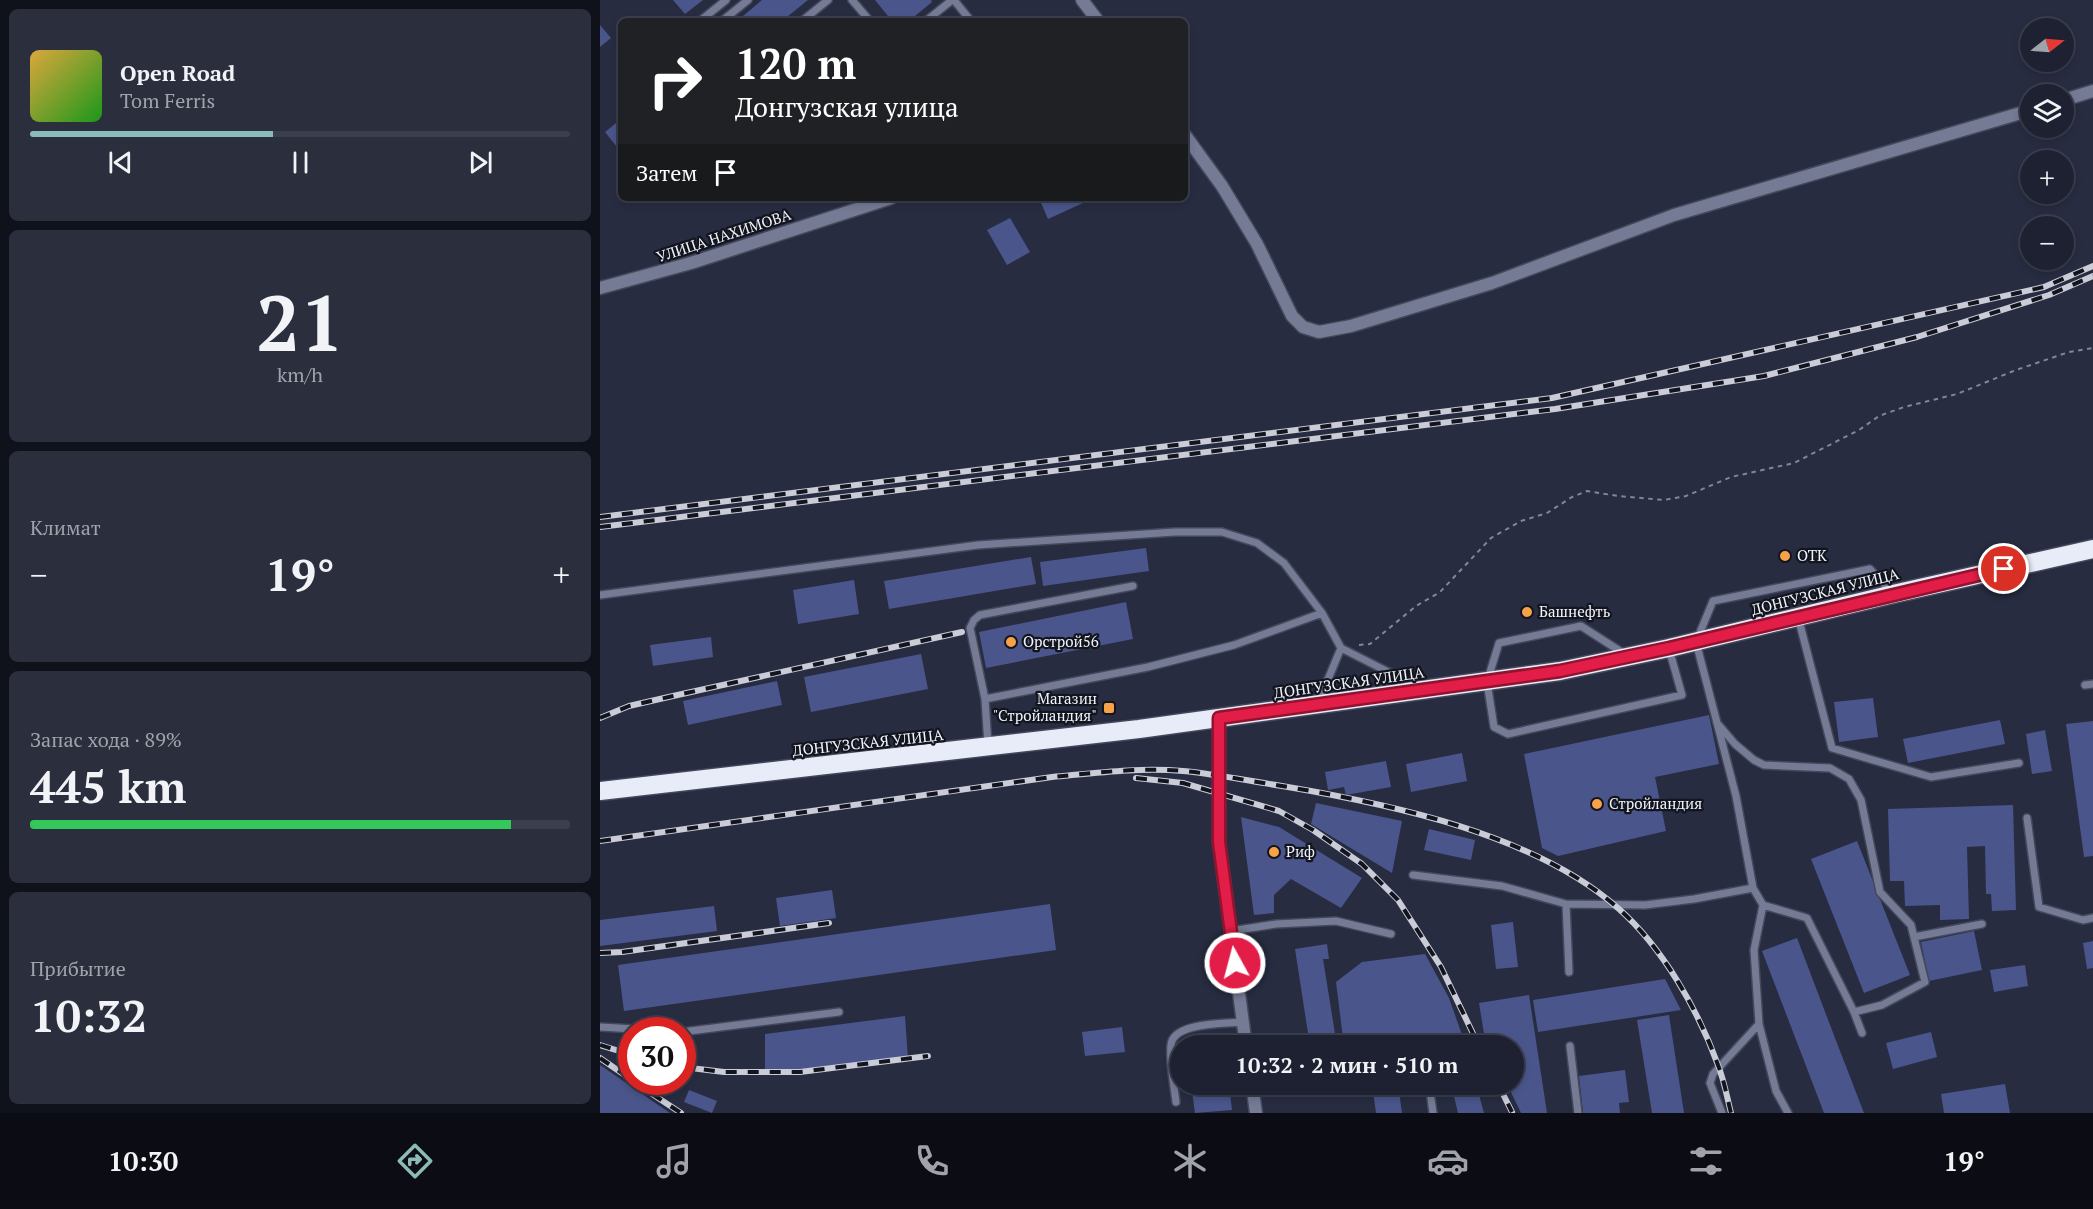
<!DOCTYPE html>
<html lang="ru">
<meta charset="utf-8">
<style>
:root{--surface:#1d2131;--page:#2a2e3d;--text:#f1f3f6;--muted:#a0a3ab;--line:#3b3e4d;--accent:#8bbbb9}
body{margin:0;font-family:"PT Serif",serif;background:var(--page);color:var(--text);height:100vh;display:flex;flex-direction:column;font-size:22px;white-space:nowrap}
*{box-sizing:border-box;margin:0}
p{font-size:20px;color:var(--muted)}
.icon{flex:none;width:33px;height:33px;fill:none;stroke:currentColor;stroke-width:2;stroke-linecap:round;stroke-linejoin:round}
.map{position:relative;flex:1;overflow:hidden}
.details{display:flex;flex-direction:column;gap:9px;padding:9px;background:#10121b;width:600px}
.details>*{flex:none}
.guide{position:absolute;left:18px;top:18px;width:570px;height:183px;border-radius:9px;box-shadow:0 3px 9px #0003,0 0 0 2px var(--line);background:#202124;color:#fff;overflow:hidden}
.needle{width:39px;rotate:73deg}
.buttons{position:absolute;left:1420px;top:18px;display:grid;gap:12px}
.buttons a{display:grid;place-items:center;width:54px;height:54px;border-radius:50%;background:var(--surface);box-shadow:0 3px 9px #0003,0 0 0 2px var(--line);font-size:30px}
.speed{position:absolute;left:18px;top:1017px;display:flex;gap:12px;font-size:30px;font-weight:700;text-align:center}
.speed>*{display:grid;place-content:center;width:78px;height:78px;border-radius:50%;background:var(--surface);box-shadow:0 3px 9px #0003,0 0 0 2px var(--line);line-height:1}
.speed .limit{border:9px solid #d22;background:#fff;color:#111}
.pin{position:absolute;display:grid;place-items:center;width:51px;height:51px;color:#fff;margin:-26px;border:3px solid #fff;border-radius:50%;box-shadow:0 2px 6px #0007}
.me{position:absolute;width:66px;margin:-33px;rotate:353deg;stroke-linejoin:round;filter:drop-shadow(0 0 4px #0008)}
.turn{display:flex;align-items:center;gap:21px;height:126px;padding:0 18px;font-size:27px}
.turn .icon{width:78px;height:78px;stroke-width:2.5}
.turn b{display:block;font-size:42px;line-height:51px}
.then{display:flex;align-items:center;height:57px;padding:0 18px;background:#0003;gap:12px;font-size:22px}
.big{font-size:45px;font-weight:800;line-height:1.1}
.details .widget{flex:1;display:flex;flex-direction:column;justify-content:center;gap:9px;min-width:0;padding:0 21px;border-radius:9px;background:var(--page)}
.details .dial{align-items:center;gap:0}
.dial b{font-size:78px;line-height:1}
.song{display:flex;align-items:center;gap:18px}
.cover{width:72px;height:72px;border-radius:9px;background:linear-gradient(135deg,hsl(40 70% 55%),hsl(120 70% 35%))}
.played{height:6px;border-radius:3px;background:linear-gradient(90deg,var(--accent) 45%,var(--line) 45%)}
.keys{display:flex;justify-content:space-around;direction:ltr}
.heat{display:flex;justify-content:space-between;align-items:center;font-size:33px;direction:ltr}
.charge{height:9px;border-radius:4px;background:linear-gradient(90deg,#34c759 89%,var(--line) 0)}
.trip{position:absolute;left:570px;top:1035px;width:354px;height:60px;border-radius:30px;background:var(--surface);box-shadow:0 3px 9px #0003,0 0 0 2px var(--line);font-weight:800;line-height:60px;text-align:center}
.tabs{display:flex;height:96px;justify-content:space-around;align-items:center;background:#0c0d14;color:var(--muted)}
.tabs .icon{width:42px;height:42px}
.tabs .current{color:var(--accent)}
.tabs b{font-size:27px;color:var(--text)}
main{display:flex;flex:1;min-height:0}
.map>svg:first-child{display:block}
</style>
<main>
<section class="details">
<div class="widget">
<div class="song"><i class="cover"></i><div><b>Open Road</b><p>Tom Ferris</p></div></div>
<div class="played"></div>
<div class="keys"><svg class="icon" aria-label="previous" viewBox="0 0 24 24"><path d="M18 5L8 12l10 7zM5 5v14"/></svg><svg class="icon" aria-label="pause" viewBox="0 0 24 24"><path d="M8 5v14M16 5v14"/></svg><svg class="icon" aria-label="next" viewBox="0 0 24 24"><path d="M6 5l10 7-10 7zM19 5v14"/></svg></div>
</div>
<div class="widget dial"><b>21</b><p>km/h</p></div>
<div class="widget"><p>Климат</p>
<div class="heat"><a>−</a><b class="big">19°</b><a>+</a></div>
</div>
<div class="widget"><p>Запас хода · 89%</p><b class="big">445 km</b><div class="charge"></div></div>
<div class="widget"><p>Прибытие</p><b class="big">10:32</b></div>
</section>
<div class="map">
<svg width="1493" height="1113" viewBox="0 0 1493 1113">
<rect width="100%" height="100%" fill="#272c41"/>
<!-- building -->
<path fill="#4a558b" d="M73 0H103L85 14Z
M162 0H208L182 21H137Z
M275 0H331L332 2 309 21H292Z
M0 25 11 38 0 47Z
M21 119V152L5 132Z
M439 198H481L483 203 448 219Z
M410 218 430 252 407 265 387 230Z
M546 548 549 571 443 586 440 562Z
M431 557 436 584 289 609 284 581Z
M254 580 259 614 198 624 193 590Z
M526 602 533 639 386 668 379 632Z
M111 637 113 657 53 666 50 645Z
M321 654 328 689 211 712 204 677Z
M177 681 182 705 88 725 83 701Z
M1273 698 1278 737 1239 742 1234 702Z
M1109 715 1119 764 1055 777 1066 831 958 856 942 848 924 754Z
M1400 720 1405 744 1308 763 1303 739Z
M1493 721V856L1484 857 1466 724Z
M1445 730 1452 771 1432 774 1426 734Z
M862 753 867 781 811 792 806 764Z
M786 761 791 787 746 795 744 787 728 790 725 772Z
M716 803 802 821 792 873 711 824Z
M1413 805 1416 910 1392 911 1391 894H1386L1385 846 1367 847 1369 919 1340 920V905L1305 906 1304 881H1290L1288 809Z
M641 817 679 827 762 878 741 908 691 879 674 895V913L654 915Z
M829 829 875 840 871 860 824 850Z
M1257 841 1310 975 1264 993 1211 859Z
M232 890 236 918 180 926 176 898Z
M450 904 456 950 24 1011 18 965Z
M114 906 117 931 0 946V920Z
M913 922 918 967 896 969 891 925Z
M1374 931 1382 970 1329 981 1321 942Z
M1197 938 1235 1038 1264 1113H1224L1162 951Z
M1493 941V968L1487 969 1483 943Z
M727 944 729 959H723L737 1046H710L695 949Z
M825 954 849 998 866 1046H841L839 1036 744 1046 736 982 762 962Z
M1425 965 1428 986 1394 992 1390 970Z
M1065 979 1081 1010 938 1032 933 1000Z
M929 995 947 1113H921L907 1084H914V1046H888L885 1040 879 1003Z
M1069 1015 1084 1113H1052L1037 1020Z
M305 1016 308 1059 165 1073V1034Z
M522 1027 525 1052 485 1056 482 1032Z
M1331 1032 1337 1057 1293 1069 1286 1043Z
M622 1039 623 1046H586V1044Z
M0 1065 70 1113H0Z
M1025 1070 1029 1102 1019 1103 1020 1113H983L979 1076Z
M591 1084H629L632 1110 595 1113Z
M772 1084H798L802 1113H776Z
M851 1084H876L884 1113H858Z
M1405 1084 1410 1113H1344L1341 1094Z
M89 1090 117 1101 112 1113 84 1102Z"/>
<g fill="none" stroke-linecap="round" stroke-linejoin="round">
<!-- lane casing -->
<g stroke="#43485b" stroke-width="10">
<path id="lane" d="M252 0 270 21
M354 0 371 21
M100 21 126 0
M122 21 148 0
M202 21 228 0
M326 21 352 0
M0 595 378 545 575 532H622L657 543 684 563 722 613 741 648 816 686
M1198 617 1232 748 1331 777 1419 763
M1023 653 981 626 899 643 887 682 894 727 908 734 1082 695 1069 649
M1485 685 1493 684
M385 699 370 628 374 620 380 615 533 586
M719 701 741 648
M1117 723 1135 744 1154 760 1164 765 1230 768 1249 779 1261 800 1280 892 1311 925 1325 982 1282 1005 1254 1012
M388 745 385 699 548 667 634 645 722 613
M1427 818 1439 907 1483 920 1493 918
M813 875 902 886 966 904 1045 905 1094 899 1153 888
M966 904 969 972
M1163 905 1154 950 1159 1024 1176 1091 1188 1113
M631 931 676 924 736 921 791 934
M1314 937 1382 924
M0 1027 53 1030
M82 1032 239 1012
M1262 1033 1254 1012 1207 918 1163 905 1153 888 1136 796 1096 642 1113 601 1270 569 1291 592
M970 1046 978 1113
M829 1084 833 1113
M576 1102C574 1085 569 1061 571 1045 573 1022 625 1024 643 1022
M1122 1113 1110 1083 1113 1074 1159 1024"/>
</g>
<!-- street casing -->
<g stroke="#43485b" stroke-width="15">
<path id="street" d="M482 0 498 21
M1464 100 1493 91
M585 135 622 186 657 244 692 316 703 327 719 332 751 326 892 283 1074 215 1431 110
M0 288 91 263 291 198
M619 718V842L646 1046
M652 1084 656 1113"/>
</g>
<!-- highway casing -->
<g stroke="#43485b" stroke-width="21">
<path id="highway" d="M0 791 539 729 960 671 1069 648 1293 594 1493 549"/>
</g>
<!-- path -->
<path stroke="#838696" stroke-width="2" stroke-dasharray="4.5 4.5" stroke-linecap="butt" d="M759 645 770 644 816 606 840 592 891 538 921 521 947 513 972 497 987 491 1018 496 1064 500 1086 496 1131 477 1194 463 1259 430 1279 416 1304 407 1357 394 1416 370 1469 352 1493 348"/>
<!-- lane -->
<use href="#lane" stroke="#757b95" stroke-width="7"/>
<!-- street -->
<use href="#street" stroke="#757b95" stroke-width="12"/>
<!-- highway -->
<use href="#highway" stroke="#e8ebf8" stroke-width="18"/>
<!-- rail casing -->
<g stroke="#caccd8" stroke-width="6">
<path id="rail" d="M0 517 952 398 1444 287 1493 266
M0 527 955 409 1164 376 1317 337 1449 295 1493 276
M0 718 29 706 73 696 362 632
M536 778 583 783 679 811 713 830 762 864 798 900 841 967 879 1046
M0 841 452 777C495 773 540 767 583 771 616 774 649 781 682 786 790 804 935 834 1019 909 1063 948 1098 1010 1118 1065 1124 1080 1127 1097 1131 1113
M0 953 22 952 229 923
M0 1045 32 1055
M0 1058 32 1080
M82 1067 124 1072H200L328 1056
M34 1082 81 1113
M898 1084 912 1112"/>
</g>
<!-- rail -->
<use href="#rail" stroke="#13151e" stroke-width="4" stroke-dasharray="11" stroke-linecap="butt"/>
</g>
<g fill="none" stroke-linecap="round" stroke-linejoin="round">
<!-- route casing -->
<g stroke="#92132f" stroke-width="15">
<path id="route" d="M635 963 619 842V718L960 671 1069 648 1404 569"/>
</g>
<!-- route -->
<use href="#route" stroke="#e11d48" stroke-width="10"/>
</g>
<!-- markers -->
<g fill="#f7a149" stroke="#13151e" stroke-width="2">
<circle cx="1185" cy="556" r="6"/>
<circle cx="927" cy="612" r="6"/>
<circle cx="411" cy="642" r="6"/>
<rect x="503" y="702" width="12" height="12" rx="3"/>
<circle cx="997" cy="804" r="6"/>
<circle cx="674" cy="852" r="6"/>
</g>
<g text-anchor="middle" stroke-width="4.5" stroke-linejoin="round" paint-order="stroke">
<!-- street labels -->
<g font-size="15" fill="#f2f4fd" stroke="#13151e">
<text transform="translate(124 236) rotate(-18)" y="5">УЛИЦА НАХИМОВА</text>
<text transform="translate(1225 592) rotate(-14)" y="5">ДОНГУЗСКАЯ УЛИЦА</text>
<text transform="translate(749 683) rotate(-8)" y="5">ДОНГУЗСКАЯ УЛИЦА</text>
<text transform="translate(268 743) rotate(-6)" y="5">ДОНГУЗСКАЯ УЛИЦА</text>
</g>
<!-- poi labels -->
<g font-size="15" fill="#f2f4fd" stroke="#13151e" text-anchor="start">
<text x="1197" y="561">ОТК</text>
<text x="939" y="617">Башнефть</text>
<text x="423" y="647">Орстрой56</text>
<text x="497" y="704" text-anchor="end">Магазин<tspan x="497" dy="17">"Стройландия"</tspan></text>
<text x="1009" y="809">Стройландия</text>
<text x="686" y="857">Риф</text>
</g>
</g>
</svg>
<div class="buttons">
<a><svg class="needle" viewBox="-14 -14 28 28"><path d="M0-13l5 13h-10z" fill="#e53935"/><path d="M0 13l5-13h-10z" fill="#a0a3ab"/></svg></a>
<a><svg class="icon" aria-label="layers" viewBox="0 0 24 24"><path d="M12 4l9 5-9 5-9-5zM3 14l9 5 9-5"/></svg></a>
<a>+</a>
<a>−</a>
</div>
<div class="speed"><div class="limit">30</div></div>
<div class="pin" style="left:1404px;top:569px;background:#d93025"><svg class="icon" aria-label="arrive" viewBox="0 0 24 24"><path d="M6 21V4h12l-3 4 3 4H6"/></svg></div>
<svg class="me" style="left:635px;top:963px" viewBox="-20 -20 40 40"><circle r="17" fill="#e11d48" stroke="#fff" stroke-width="3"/><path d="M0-11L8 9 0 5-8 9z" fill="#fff"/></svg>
<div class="trip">10:32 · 2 мин · 510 m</div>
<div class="guide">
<div class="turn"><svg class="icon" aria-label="right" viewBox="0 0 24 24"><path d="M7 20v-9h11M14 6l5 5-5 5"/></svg><div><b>120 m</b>Донгузская улица</div></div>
<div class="then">Затем<svg class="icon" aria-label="arrive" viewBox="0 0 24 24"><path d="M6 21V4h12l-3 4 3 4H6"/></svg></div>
</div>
</div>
</main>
<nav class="tabs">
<b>10:30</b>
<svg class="icon current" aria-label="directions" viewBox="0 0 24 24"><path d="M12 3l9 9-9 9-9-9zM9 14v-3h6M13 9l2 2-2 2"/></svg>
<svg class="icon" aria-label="music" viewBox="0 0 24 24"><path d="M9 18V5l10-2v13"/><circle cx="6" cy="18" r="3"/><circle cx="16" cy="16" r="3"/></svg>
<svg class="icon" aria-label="phone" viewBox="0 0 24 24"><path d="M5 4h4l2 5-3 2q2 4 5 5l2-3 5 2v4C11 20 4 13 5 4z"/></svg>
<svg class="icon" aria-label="climate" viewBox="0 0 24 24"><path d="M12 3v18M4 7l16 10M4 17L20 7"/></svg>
<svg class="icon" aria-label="car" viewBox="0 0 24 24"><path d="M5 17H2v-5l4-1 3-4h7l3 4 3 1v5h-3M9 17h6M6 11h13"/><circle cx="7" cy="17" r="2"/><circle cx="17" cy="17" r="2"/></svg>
<svg class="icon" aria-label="filters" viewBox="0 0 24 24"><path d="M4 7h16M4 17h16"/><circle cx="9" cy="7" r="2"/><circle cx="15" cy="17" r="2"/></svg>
<b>19°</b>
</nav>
